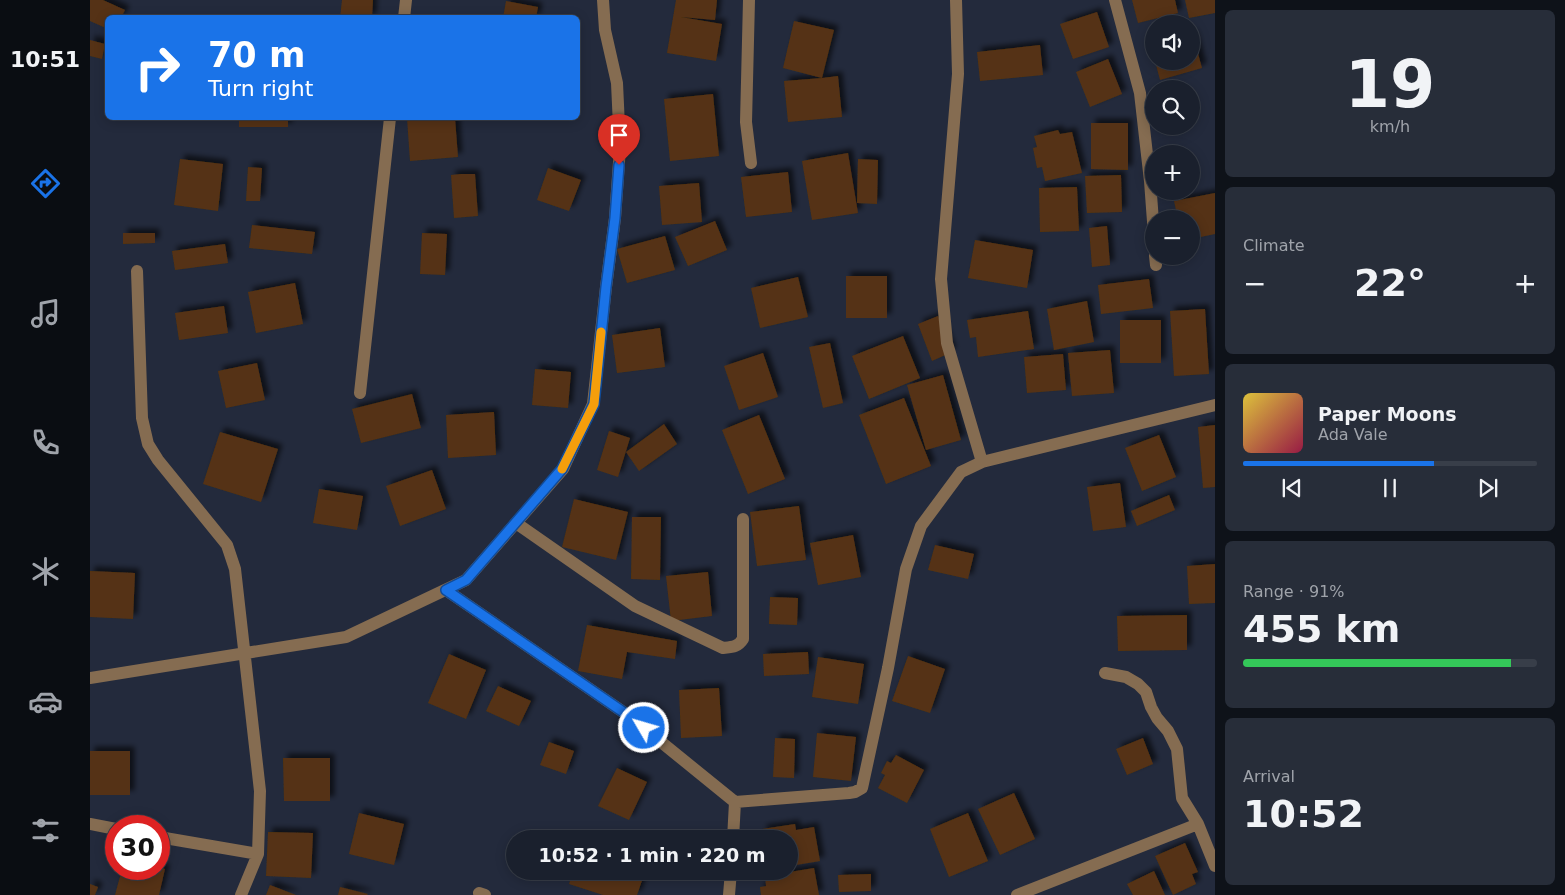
<!DOCTYPE html>
<meta charset="utf-8">
<style>
:root{--surface:#1a202d;--page:#272d39;--text:#f1f3f6;--muted:#9fa3aa;--line:#383e49;--accent:#1a73e8}
body{margin:0;font-family:"DejaVu Sans",sans-serif;background:var(--page);color:var(--text);height:100vh;display:flex;flex-direction:column;font-size:19px;white-space:nowrap}
*{box-sizing:border-box;margin:0}
p{font-size:16px;color:var(--muted)}
.icon{flex:none;width:28px;height:28px;fill:none;stroke:currentColor;stroke-width:2;stroke-linecap:round;stroke-linejoin:round}
.map{position:relative;flex:1;overflow:hidden}
.panel{display:flex;flex-direction:column;gap:10px;padding:10px;background:#0e1219;width:350px}
.panel>*{flex:none}
.top-card{position:absolute;left:15px;top:15px;width:475px;height:105px;border-radius:8px;box-shadow:0 2px 12px #0003,0 0 0 1px var(--line);background:#1a73e8;color:#fff;overflow:hidden}
.fabs{position:absolute;left:1055px;top:15px;display:grid;gap:10px}
.fabs a{display:grid;place-items:center;width:55px;height:55px;border-radius:50%;background:var(--surface);box-shadow:0 2px 12px #0003,0 0 0 1px var(--line);font-size:25px}
.speed{position:absolute;left:15px;top:815px;display:flex;gap:10px;font-size:25px;font-weight:700;text-align:center}
.speed>*{display:grid;place-content:center;width:65px;height:65px;border-radius:50%;background:var(--surface);box-shadow:0 2px 12px #0003,0 0 0 1px var(--line);line-height:1}
.speed .limit{border:8px solid #d22;background:#fff;color:#111}
.pin{position:absolute;display:grid;place-items:center;width:42px;height:42px;color:#fff;margin:-51px -21px;border-radius:50% 50% 50% 0;rotate:-45deg;box-shadow:0 0 5px #0007}
.pin .icon{rotate:45deg}
.me{position:absolute;width:55px;margin:-28px;rotate:308deg;stroke-linejoin:round;filter:drop-shadow(0 0 4px #0008)}
.turn{display:flex;align-items:center;gap:18px;height:105px;padding:0 20px;font-size:22px}
.turn .icon{width:65px;height:65px;stroke-width:2.5}
.turn b{display:block;font-size:35px;line-height:42px}
.big{font-size:38px;font-weight:700;line-height:1.1}
.panel .card{flex:1;display:flex;flex-direction:column;justify-content:center;gap:8px;min-width:0;padding:0 18px;border-radius:8px;background:var(--page)}
.panel .dial{align-items:center;gap:0}
.dial b{font-size:65px;line-height:1}
.song{display:flex;align-items:center;gap:15px}
.cover{width:60px;height:60px;border-radius:8px;background:linear-gradient(135deg,hsl(50 70% 55%),hsl(340 70% 35%))}
.played{height:5px;border-radius:2px;background:linear-gradient(90deg,var(--accent) 65%,var(--line) 65%)}
.keys{display:flex;justify-content:space-around;direction:ltr}
.heat{display:flex;justify-content:space-between;align-items:center;font-size:28px;direction:ltr}
.charge{height:8px;border-radius:4px;background:linear-gradient(90deg,#34c759 91%,var(--line) 0)}
.trip{position:absolute;left:416px;top:830px;width:292px;height:50px;border-radius:25px;background:var(--surface);box-shadow:0 2px 12px #0003,0 0 0 1px var(--line);font-weight:700;line-height:50px;text-align:center}
main{display:flex;flex:1;min-height:0}
.dock{display:flex;flex-direction:column;width:90px;justify-content:space-around;align-items:center;background:#0a0d12;color:var(--muted)}
.dock .icon{width:35px;height:35px}
.dock .on{color:var(--accent)}
.dock b{font-size:22px;color:var(--text)}
.map>svg:first-child{display:block}
</style>
<main>
<nav class="dock">
<b>10:51</b>
<svg class="icon on" aria-label="directions" viewBox="0 0 24 24"><path d="M12 3l9 9-9 9-9-9zM9 14v-3h6M13 9l2 2-2 2"/></svg>
<svg class="icon" aria-label="music" viewBox="0 0 24 24"><path d="M9 18V5l10-2v13"/><circle cx="6" cy="18" r="3"/><circle cx="16" cy="16" r="3"/></svg>
<svg class="icon" aria-label="phone" viewBox="0 0 24 24"><path d="M5 4h4l2 5-3 2q2 4 5 5l2-3 5 2v4C11 20 4 13 5 4z"/></svg>
<svg class="icon" aria-label="climate" viewBox="0 0 24 24"><path d="M12 3v18M4 7l16 10M4 17L20 7"/></svg>
<svg class="icon" aria-label="car" viewBox="0 0 24 24"><path d="M5 17H2v-5l4-1 3-4h7l3 4 3 1v5h-3M9 17h6M6 11h13"/><circle cx="7" cy="17" r="2"/><circle cx="17" cy="17" r="2"/></svg>
<svg class="icon" aria-label="filters" viewBox="0 0 24 24"><path d="M4 7h16M4 17h16"/><circle cx="9" cy="7" r="2"/><circle cx="15" cy="17" r="2"/></svg>
</nav>
<div class="map">
<svg width="1125" height="895" viewBox="0 0 1125 895">
<defs>
<filter id="shadow"><feDropShadow dx="4.5" dy="-4.5" stdDeviation="2.5" flood-color="#0009"/></filter>
</defs>
<rect width="100%" height="100%" fill="#232a3c"/>
<!-- building -->
<path fill="#553312" filter="url(#shadow)" d="M0 0H13L35 10 31 18H18V29L0 21Z
M252 0H283L282 18H250Z
M586 0H627L625 20 591 17 632 24 626 61 577 53Z
M1042 0H1085L1088 13 1048 23Z
M1095 0H1125V13L1099 18Z
M416 1 448 7 446 18H413Z
M1007 12 1019 47 983 59 970 24Z
M704 21 744 30 732 78 748 76 752 117 698 122 694 81 732 78 693 68Z
M1102 32 1112 68 1070 80 1065 61H1101Z
M0 40 15 44 12 59 0 56Z
M950 45 953 75 890 81 887 52Z
M1018 59 1032 94 1000 107 986 72Z
M623 94 629 156 580 161 574 99Z
M149 118H198V127H149Z
M317 118H365L368 157 320 161Z
M1001 123H1038V170L1001 169Z
M968 130 970 134 982 132 992 173 955 181 952 167 947 168 943 148 947 147 944 136Z
M758 153 768 213 722 220 712 161Z
M90 159 133 164 128 211 84 205Z
M768 159 788 160 787 204 767 203Z
M158 167 172 168 170 201H156Z
M458 168 491 180 479 211 447 200Z
M698 172 702 212 656 217 651 177Z
M371 174H385L388 216 364 218 361 175Z
M1031 175 1032 212 997 213 995 176Z
M609 183 612 222 572 225 569 186Z
M987 187 989 231 950 232 949 188Z
M1125 193V234L1101 239V219H1088L1084 201Z
M625 221 637 250 598 266 585 237Z
M162 225 225 232 222 254 159 248Z
M1017 226 1020 265 1002 267 999 228Z
M33 233H65V243L33 244Z
M332 233 357 234 355 275 330 274Z
M575 236 585 270 537 283 527 249Z
M885 240 943 250 937 288 878 278Z
M135 244 138 263 85 270 82 251Z
M756 276H797V318H756Z
M708 277 718 317 670 328 661 288Z
M1059 279 1063 308 1011 314 1008 285Z
M205 283 213 324 166 333 158 292Z
M997 301 1004 342 964 350 957 309Z
M134 306 138 333 89 340 85 313Z
M1115 309 1119 374 1084 376 1080 311Z
M938 311 944 349 888 357 886 337 880 338 877 320Z
M848 316 862 352 842 361 828 324Z
M1030 320H1071V363H1030Z
M570 328 575 367 527 373 522 335Z
M813 336 830 378 779 399 762 356Z
M740 343 753 403 733 408 719 347Z
M1020 350 1024 393 982 396 978 353Z
M673 353 688 397 649 410 634 366Z
M973 354 976 390 937 393 934 357Z
M167 363 175 400 136 408 128 371Z
M445 369 481 372 478 408 442 405Z
M853 375 871 440 836 450 817 385Z
M322 394 331 428 271 443 262 409Z
M814 398 841 466 796 484 769 415Z
M404 412 406 455 358 458 356 415Z
M669 415 695 479 658 494 632 430Z
M574 424 587 444 549 471 536 452Z
M1125 425V487L1113 488 1108 427Z
M519 431 540 438 528 477 507 470Z
M130 432 188 449 171 502 113 484Z
M1069 435 1086 477 1052 491 1035 448Z
M342 470 356 509 310 526 296 486Z
M1030 483 1036 527 1003 531 997 487Z
M229 489 273 496 267 530 223 523Z
M1079 495 1085 510 1047 526 1041 511Z
M484 499 538 512 526 560 472 547Z
M709 506 716 560 667 566 660 512Z
M542 517H571L570 580 541 579Z
M763 535 771 577 728 585 720 543Z
M845 545 884 554 878 579 838 570Z
M1125 564V603L1099 604 1097 566Z
M0 571 45 573 43 619 0 617Z
M618 572 622 616 581 621 576 576Z
M680 597 708 598 707 625 679 624Z
M1097 615V650L1028 651 1027 616Z
M497 625 587 641 585 659 537 652 532 679 488 671Z
M718 652 719 674 674 676 673 654Z
M359 654 396 670 376 719 338 703Z
M818 656 855 669 840 713 802 701Z
M728 657 774 664 768 704 722 697Z
M408 686 441 701 429 726 396 711Z
M629 688 632 736 591 738 589 690Z
M727 733 766 737 761 781 723 777Z
M685 738 705 739 704 778 683 777Z
M1053 738 1063 764 1037 775 1026 749Z
M459 742 484 751 476 774 450 765Z
M0 751H40V795H0Z
M806 755 834 770 817 803 788 788 795 775 791 773 797 761 801 763Z
M193 758H240V801H194Z
M527 768 557 782 539 820 508 806Z
M924 793 945 839 910 855 888 809Z
M269 813 314 824 304 865 259 854Z
M878 813 898 861 859 877 840 829Z
M705 824 706 830 724 827 730 861 700 866V839H674L672 829Z
M178 832 223 833 221 878 176 876Z
M1095 843 1108 872 1102 874 1106 884 1083 895 1065 856Z
M69 867 75 869 69 895H25L32 869H69Z
M724 868 729 895H671L670 887 676 886 675 876Z
M483 871H552L555 872 547 895H513L479 884Z
M1064 871 1075 895H1043L1037 884Z
M781 874V891L749 892 748 875Z
M0 884 8 887 5 895H0Z
M180 885 206 895H176Z
M250 887 278 894 277 895H248Z"/>
<g fill="none" stroke-linecap="round" stroke-linejoin="round">
<!-- minor -->
<path stroke="#856c51" stroke-width="12" d="M659 0 656 122 661 163
M1025 0 1050 93 1060 181 1064 235
M314 18 316 0
M1065 256 1066 265
M47 271 52 418 58 444 68 460 137 545 145 569 170 791 168 854 151 895
M270 393 300 118
M892 462 1125 405
M426 523 545 606 633 648C642 647 648 647 653 639V519
M356 590 539 716 645 802 759 793 765 792 772 788 798 668 816 569 831 526 871 472 892 462 857 343 851 279 868 74 866 0
M1015 673 1036 677 1048 684 1056 692 1061 707 1067 718 1078 731 1087 749 1092 798 1108 824 1125 866
M0 678 256 637 376 580 473 469 503 404 516 287 525 218 530 148 527 83 515 30 513 0
M0 824 26 829
M69 837 168 854
M643 839 645 802
M389 893 395 895
M639 895 641 871
M927 895 1108 824"/>
</g>
<g fill="none" stroke-linecap="round" stroke-linejoin="round">
<!-- route casing -->
<g stroke="#114b97" stroke-width="12">
<path id="route" d="M529 165 525 218 516 287 504 404 472 469 376 580 356 590 539 716 554 728"/>
</g>
<!-- route -->
<use href="#route" stroke="#1a73e8" stroke-width="9"/>
<!-- slow -->
<path stroke="#f59e0b" stroke-width="9" d="M472 469 504 404 511 332"/>
</g>
</svg>
<div class="fabs">
<a><svg class="icon" aria-label="sound" viewBox="0 0 24 24"><path d="M4 9h4l5-4v14l-5-4H4zM17 9q2 3 0 6"/></svg></a>
<a><svg class="icon" aria-label="search" viewBox="0 0 24 24"><circle cx="10" cy="10" r="6"/><path d="M15 15l6 6"/></svg></a>
<a>+</a>
<a>−</a>
</div>
<div class="speed"><div class="limit">30</div></div>
<div class="pin" style="left:529px;top:165px;background:#d93025"><svg class="icon" aria-label="arrive" viewBox="0 0 24 24"><path d="M6 21V4h12l-3 4 3 4H6"/></svg></div>
<svg class="me" style="left:554px;top:728px" viewBox="-20 -20 40 40"><circle r="17" fill="#1a73e8" stroke="#fff" stroke-width="3"/><path d="M0-11L8 9 0 5-8 9z" fill="#fff"/></svg>
<div class="trip">10:52 · 1 min · 220 m</div>
<div class="top-card">
<div class="turn"><svg class="icon" aria-label="right" viewBox="0 0 24 24"><path d="M7 20v-9h11M14 6l5 5-5 5"/></svg><div><b>70 m</b>Turn right</div></div>
</div>
</div>
<section class="panel">
<div class="card dial"><b>19</b><p>km/h</p></div>
<div class="card"><p>Climate</p>
<div class="heat"><a>−</a><b class="big">22°</b><a>+</a></div>
</div>
<div class="card">
<div class="song"><i class="cover"></i><div><b>Paper Moons</b><p>Ada Vale</p></div></div>
<div class="played"></div>
<div class="keys"><svg class="icon" aria-label="previous" viewBox="0 0 24 24"><path d="M18 5L8 12l10 7zM5 5v14"/></svg><svg class="icon" aria-label="pause" viewBox="0 0 24 24"><path d="M8 5v14M16 5v14"/></svg><svg class="icon" aria-label="next" viewBox="0 0 24 24"><path d="M6 5l10 7-10 7zM19 5v14"/></svg></div>
</div>
<div class="card"><p>Range · 91%</p><b class="big">455 km</b><div class="charge"></div></div>
<div class="card"><p>Arrival</p><b class="big">10:52</b></div>
</section>
</main>
